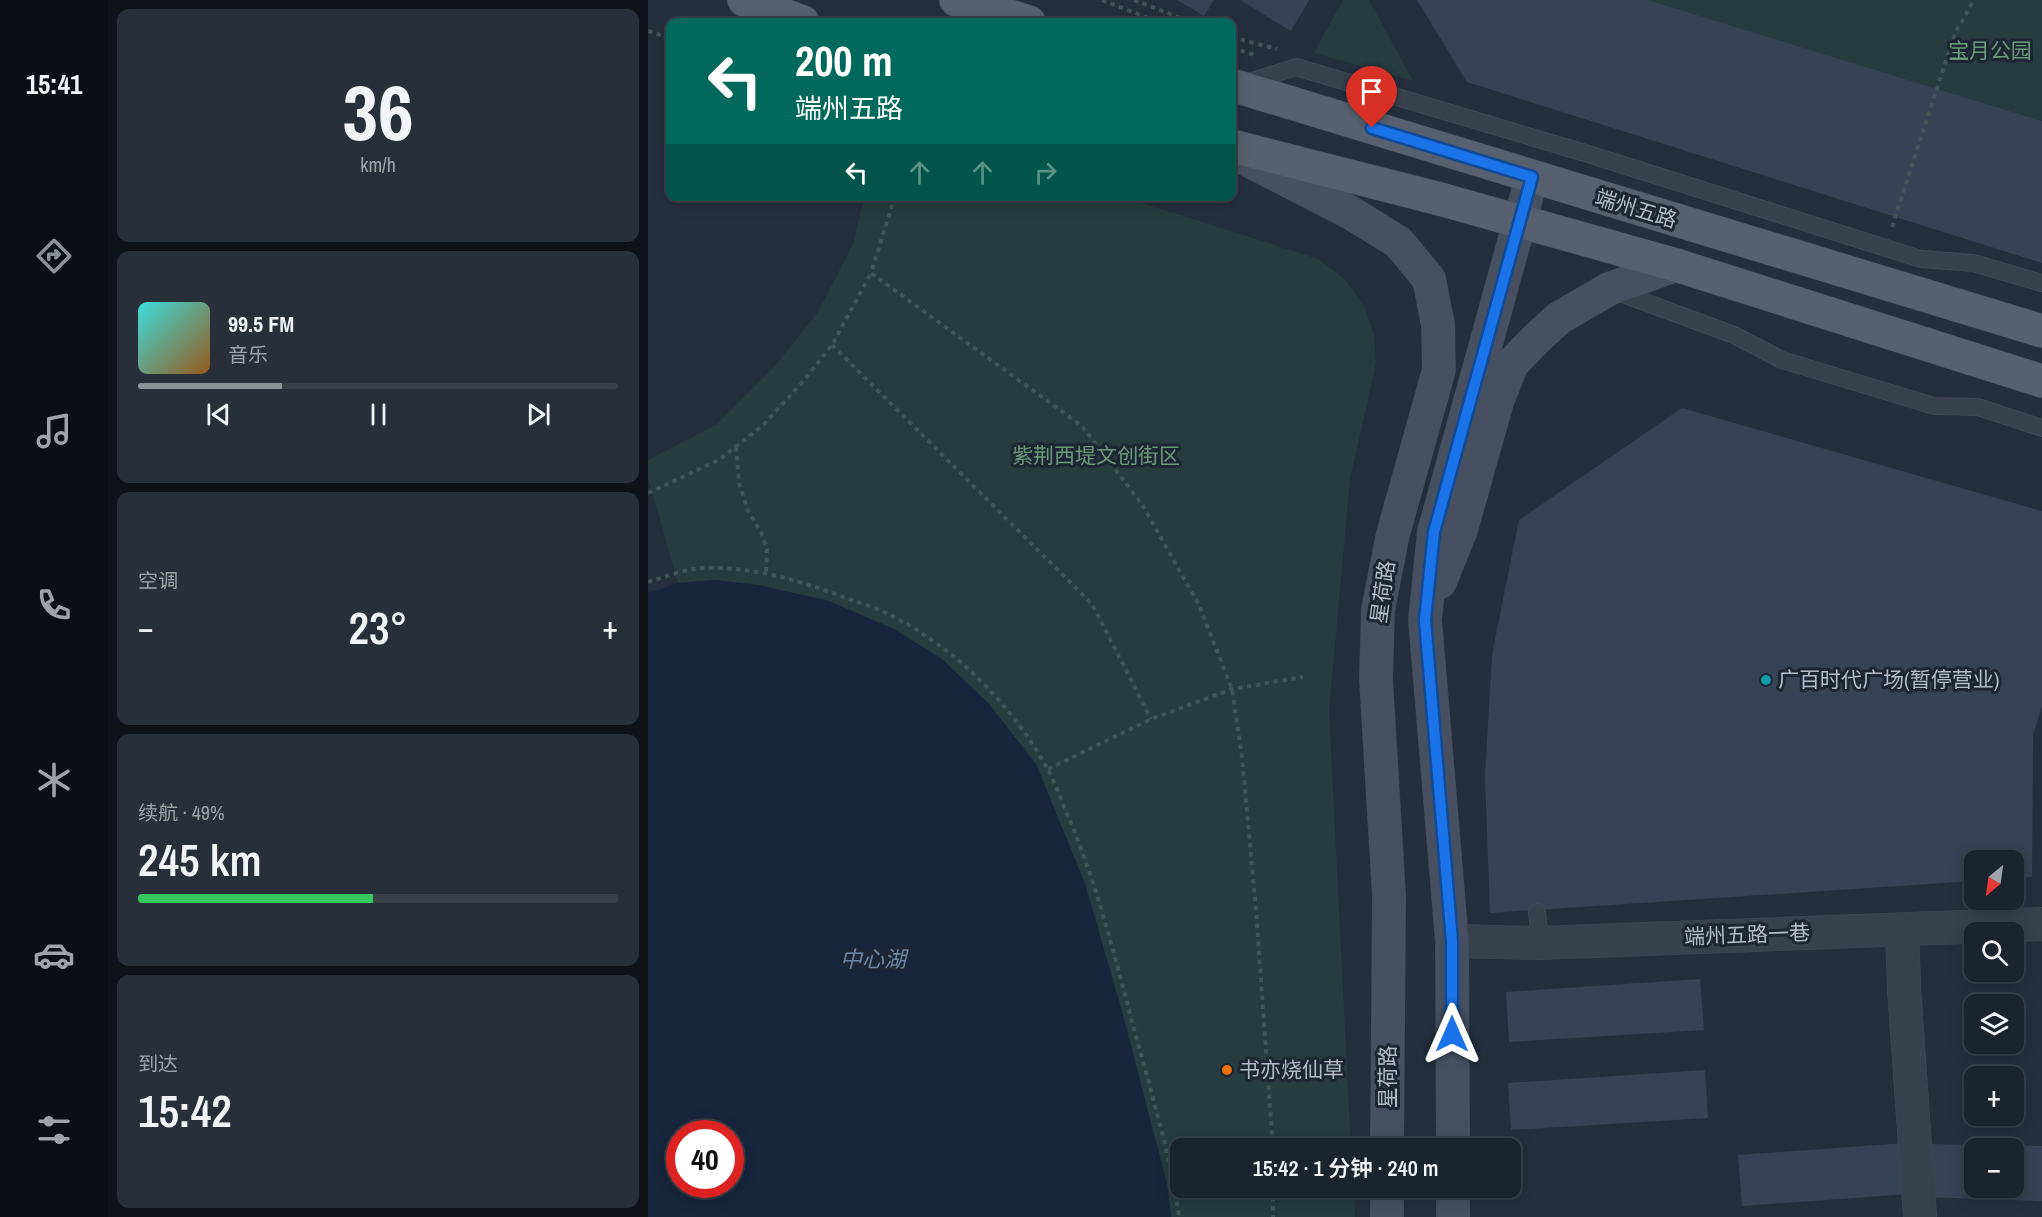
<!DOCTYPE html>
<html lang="zh">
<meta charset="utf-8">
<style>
:root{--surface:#1b232e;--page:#282f3a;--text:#f1f3f6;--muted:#a0a4aa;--line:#39404a;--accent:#8c9099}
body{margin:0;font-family:"Archivo Narrow","Noto Sans SC",sans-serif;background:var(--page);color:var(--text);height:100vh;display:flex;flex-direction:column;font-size:22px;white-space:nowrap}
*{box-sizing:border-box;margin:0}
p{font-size:20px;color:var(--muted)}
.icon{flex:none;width:33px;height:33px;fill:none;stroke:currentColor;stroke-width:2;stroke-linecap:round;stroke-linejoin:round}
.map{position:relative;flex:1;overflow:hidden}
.drawer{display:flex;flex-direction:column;gap:9px;padding:9px;background:#0f1319;width:540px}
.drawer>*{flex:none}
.banner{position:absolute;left:18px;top:18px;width:570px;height:183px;border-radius:12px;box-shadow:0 3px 15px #0003,0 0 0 2px var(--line);background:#00695c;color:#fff;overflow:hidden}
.needle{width:39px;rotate:209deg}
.controls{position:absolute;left:1316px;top:850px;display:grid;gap:12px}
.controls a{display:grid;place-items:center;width:60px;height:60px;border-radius:12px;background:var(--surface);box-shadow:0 3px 15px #0003,0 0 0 2px var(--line);font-size:30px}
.speed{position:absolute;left:18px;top:1120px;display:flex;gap:12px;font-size:30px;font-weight:700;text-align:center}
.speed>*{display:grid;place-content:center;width:78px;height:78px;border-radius:50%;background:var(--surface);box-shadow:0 3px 15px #0003,0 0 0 2px var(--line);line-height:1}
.speed .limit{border:9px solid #d22;background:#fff;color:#111}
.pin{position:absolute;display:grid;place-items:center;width:51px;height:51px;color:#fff;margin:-62px -26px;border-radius:50% 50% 50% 0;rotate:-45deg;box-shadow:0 0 6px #0007}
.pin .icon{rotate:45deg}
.me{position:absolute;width:66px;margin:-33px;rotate:0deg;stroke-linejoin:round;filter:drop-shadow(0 0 4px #0008)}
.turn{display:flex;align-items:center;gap:21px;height:126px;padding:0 30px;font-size:27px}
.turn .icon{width:78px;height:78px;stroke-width:2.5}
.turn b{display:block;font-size:42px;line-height:51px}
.lanes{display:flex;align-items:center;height:57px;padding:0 30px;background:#0003;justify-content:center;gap:30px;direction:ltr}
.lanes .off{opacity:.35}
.big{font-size:45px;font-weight:600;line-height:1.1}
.drawer .card{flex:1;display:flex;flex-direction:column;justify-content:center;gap:9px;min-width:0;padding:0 21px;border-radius:12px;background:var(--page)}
.drawer .dial{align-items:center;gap:0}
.dial b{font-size:78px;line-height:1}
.song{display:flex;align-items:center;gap:18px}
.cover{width:72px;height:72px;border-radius:9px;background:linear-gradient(135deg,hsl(180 70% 55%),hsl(30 70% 35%))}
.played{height:6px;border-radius:3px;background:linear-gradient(90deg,var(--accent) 30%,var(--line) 30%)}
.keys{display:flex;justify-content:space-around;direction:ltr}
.heat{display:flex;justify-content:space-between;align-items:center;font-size:33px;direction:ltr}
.charge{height:9px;border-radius:4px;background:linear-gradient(90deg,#34c759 49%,var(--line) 0)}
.trip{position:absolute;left:522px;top:1138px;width:351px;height:60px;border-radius:12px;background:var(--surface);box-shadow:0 3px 15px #0003,0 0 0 2px var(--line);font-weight:600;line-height:60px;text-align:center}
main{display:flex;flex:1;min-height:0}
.tab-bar{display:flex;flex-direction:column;width:108px;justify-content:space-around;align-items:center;background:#0b0e12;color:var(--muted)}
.tab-bar .icon{width:42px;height:42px}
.tab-bar .selected{color:var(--accent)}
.tab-bar b{font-size:27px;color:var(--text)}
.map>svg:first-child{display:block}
</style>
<main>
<nav class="tab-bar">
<b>15:41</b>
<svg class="icon selected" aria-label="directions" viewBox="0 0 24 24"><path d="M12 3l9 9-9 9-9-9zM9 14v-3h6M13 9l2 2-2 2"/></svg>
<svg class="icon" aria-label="music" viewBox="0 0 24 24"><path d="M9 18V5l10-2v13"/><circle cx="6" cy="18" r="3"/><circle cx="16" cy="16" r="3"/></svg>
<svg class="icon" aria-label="phone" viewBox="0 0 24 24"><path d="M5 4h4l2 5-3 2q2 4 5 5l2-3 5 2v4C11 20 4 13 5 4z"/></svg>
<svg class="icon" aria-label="climate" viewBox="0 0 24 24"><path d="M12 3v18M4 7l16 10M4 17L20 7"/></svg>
<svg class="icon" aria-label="car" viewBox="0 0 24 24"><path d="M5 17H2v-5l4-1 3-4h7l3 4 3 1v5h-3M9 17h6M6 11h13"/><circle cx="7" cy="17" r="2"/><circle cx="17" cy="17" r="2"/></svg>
<svg class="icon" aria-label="filters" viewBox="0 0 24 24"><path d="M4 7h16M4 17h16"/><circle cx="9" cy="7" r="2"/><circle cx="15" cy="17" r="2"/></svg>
</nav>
<section class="drawer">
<div class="card dial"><b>36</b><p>km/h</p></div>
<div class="card">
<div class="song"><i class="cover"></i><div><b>99.5 FM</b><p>音乐</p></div></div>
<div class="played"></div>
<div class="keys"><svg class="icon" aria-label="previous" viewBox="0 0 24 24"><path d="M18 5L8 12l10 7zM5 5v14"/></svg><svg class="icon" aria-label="pause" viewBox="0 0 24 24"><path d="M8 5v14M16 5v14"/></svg><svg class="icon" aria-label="next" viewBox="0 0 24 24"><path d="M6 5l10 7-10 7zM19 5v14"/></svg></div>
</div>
<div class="card"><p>空调</p>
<div class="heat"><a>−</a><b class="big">23°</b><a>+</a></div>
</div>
<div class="card"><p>续航 · 49%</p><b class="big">245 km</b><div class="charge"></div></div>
<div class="card"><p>到达</p><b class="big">15:42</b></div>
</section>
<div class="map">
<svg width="1394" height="1217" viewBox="0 0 1394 1217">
<rect width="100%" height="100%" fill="#242f3e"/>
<!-- green -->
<path fill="#263c3f" d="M695 0H721L765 81 666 53Z
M1000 0H1394V121Z
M216 197H476L670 259 697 279 716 306 726 335 728 363 702 479 681 710 703 1149H532V1188H706L707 1217H523L519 1184 473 1008 437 884 388 764 181 601 110 585 67 580 30 583 0 477V460L69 424 126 367 170 312 206 242Z"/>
<!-- water -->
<path fill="#17263c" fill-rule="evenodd" d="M67 580 110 585 181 601 246 629 294 659 341 704 388 764 437 884 473 1008 519 1184 523 1217H0V593L30 583ZM32 1134H82V1185H32Z"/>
<!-- building -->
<path fill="#364354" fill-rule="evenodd" d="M529 0H566L556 16Z
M592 0H661L643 31Z
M769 0H1000L1394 121V263L819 82Z
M1034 408 1394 511V706L1385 735 1384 877 1365 878V861H1326V881L842 913 837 776 844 655 871 520Z
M1052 979 1056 1030 861 1042 858 992Z
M1057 1070 1060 1118 863 1130 860 1083Z
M1257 1143 1261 1194 1094 1206 1090 1155Z
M1277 1144 1394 1146V1201L1275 1197ZM1326 1149H1365V1188H1326Z"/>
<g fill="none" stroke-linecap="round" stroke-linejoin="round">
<!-- lane casing -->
<g stroke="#414a57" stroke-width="18">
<path id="lane" d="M595 84 648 67 937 153 1273 259 1325 263 1394 283
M964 290 1086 335 1134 360 1286 406 1330 407 1394 428
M889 912 892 943"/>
</g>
<!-- street casing -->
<g stroke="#414a57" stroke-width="34">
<path id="street" d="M1254 930 1256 988 1272 1217
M804 941 892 943 1394 924"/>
</g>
<!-- secondary casing -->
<g stroke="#414a57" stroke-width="34">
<path id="secondary" d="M584 152 703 213 750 242 781 279 790 325 791 370 745 534 730 610 728 679 741 896 739 1149
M792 582 813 530 849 402 864 364 886 341 911 318 961 289 1028 265
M805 1149 804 941 777 620 786 532 884 177
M805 1188V1217
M739 1217V1188"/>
</g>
<!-- primary casing -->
<g stroke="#414a57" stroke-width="34">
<path id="primary" d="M96 0 155 22
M308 0 381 22
M584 85 1394 331
M584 146 792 199 1028 265 1394 381"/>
</g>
<!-- path -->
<path stroke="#3f5557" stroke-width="4" stroke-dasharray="4.5 4.5" stroke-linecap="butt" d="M454 0 510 22
M486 0 543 22
M0 31 22 38
M584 37 629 49
M584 48 607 55
M247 196 223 273 434 426 495 506 551 605 584 689 594 757 608 910 625 1149
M1244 227 1307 33 1326 0
M184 345 444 604 503 719
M88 447 91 483 100 511 113 532 119 549 118 573
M0 493 71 460 115 425 152 385 184 345 223 273
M0 582C17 577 37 569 55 568 102 566 150 580 193 596 211 603 230 608 246 617 310 650 364 706 399 768 406 780 411 794 416 807 445 872 463 942 481 1010 499 1079 521 1147 531 1217
M400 769 503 719 584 689 655 677
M625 1188V1217"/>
<!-- lane -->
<use href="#lane" stroke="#38414e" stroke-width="16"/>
<!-- street -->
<use href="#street" stroke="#38414e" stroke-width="33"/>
<!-- secondary -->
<use href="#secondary" stroke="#465061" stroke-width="33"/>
<!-- primary -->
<use href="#primary" stroke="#56606e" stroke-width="33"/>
</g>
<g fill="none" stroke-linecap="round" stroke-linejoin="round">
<!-- route casing -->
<g stroke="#114b97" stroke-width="15">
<path id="route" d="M724 128 884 177 786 532 777 620 804 941V1034"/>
</g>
<!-- route -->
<use href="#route" stroke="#1a73e8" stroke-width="10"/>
</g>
<!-- markers -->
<circle fill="#0f9aa8" stroke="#1d2633" stroke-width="2" cx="1118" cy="680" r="6"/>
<circle fill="#e8710a" stroke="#1d2633" stroke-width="2" cx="579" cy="1070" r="6"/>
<g text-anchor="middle" stroke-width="6" stroke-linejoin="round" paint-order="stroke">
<!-- park labels -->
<g font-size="21" fill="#6b9a76" stroke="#1d2633">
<text x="1342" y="58">宝月公园</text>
<text x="448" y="463">紫荆西堤文创街区</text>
</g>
<!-- street labels -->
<g font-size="21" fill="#b4bcc9" stroke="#1d2633">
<text transform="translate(988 209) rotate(17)" y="7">端州五路</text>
<text transform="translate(735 592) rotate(-82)" y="7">星荷路</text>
<text transform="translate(1099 935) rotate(-2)" y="7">端州五路一巷</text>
<text transform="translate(740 1077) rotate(-90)" y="7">星荷路</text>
</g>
<!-- poi labels -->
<g font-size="21" fill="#b4bcc9" stroke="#1d2633" text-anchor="start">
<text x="1130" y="687">广百时代广场(暂停营业)</text>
<text x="591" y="1077">书亦烧仙草</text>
</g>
<!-- water labels -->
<g font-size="22" font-style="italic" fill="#6d86a8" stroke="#1d2633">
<text x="225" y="967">中心湖</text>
</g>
</g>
</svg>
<div class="controls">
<a><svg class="needle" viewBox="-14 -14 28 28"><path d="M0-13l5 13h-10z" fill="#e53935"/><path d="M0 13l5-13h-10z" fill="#a0a4aa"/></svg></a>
<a><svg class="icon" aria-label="search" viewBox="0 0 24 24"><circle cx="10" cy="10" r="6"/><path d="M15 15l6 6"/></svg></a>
<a><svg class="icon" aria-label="layers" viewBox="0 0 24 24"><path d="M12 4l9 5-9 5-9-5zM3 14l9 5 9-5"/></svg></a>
<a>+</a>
<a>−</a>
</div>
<div class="speed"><div class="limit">40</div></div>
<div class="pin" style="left:724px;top:128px;background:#d93025"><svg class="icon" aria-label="arrive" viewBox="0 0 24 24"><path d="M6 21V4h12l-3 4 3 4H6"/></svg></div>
<svg class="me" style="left:804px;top:1034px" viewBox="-20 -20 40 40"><path d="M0-17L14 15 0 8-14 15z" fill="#1a73e8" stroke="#fff" stroke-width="4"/></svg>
<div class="trip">15:42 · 1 分钟 · 240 m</div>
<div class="banner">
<div class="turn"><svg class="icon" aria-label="left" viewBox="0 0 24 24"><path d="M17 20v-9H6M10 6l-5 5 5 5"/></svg><div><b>200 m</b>端州五路</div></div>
<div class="lanes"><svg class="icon" aria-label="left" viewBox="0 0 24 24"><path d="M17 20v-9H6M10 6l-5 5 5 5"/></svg><svg class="icon off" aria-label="ahead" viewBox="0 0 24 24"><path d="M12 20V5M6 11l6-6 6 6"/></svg><svg class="icon off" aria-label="ahead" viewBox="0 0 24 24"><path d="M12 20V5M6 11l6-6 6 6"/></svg><svg class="icon off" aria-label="right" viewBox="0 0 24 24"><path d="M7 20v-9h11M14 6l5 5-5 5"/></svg></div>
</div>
</div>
</main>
